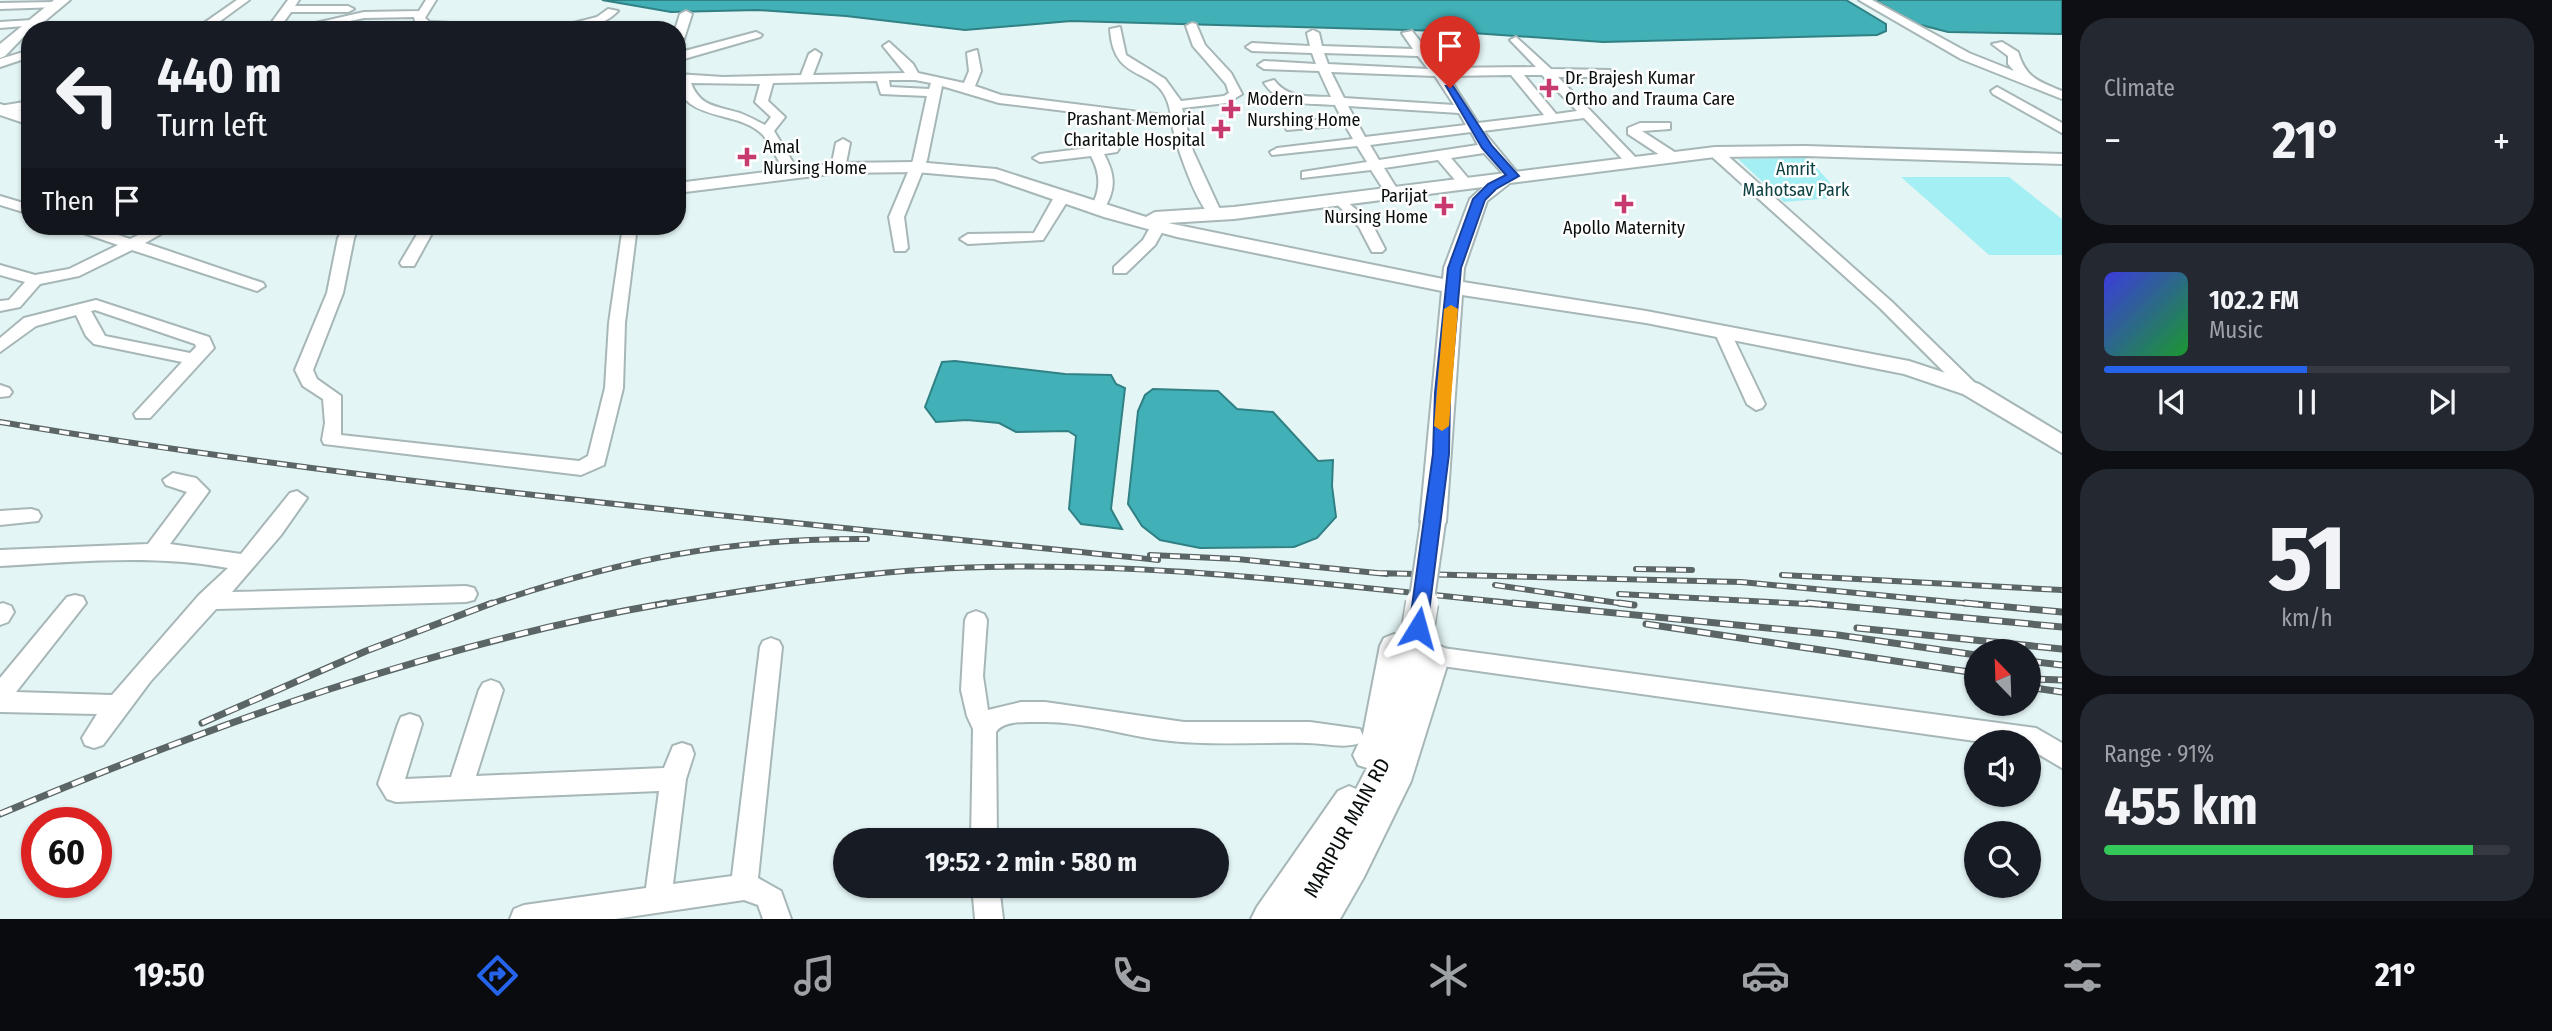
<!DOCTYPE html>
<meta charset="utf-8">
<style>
:root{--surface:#171b24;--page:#242831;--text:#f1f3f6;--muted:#9ea1a6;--line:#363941;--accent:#2563eb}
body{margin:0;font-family:"Fira Sans Condensed",sans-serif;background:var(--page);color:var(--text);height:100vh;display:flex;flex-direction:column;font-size:26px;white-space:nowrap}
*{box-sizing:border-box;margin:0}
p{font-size:23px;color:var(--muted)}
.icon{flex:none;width:38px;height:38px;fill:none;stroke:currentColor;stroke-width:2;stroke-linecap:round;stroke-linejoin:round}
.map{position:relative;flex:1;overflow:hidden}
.side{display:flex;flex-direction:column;gap:18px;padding:18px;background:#0d0f14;width:490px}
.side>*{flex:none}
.hud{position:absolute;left:21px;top:21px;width:665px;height:214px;border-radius:28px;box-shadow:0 2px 5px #0004;background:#171b24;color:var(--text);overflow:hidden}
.needle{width:46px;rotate:337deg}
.tools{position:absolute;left:1964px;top:639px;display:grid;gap:14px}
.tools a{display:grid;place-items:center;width:77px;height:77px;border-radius:50%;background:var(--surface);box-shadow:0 2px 5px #0004;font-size:35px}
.speed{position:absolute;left:21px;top:807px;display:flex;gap:14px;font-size:35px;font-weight:700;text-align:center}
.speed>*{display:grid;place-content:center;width:91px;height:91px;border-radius:50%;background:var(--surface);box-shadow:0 2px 5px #0004;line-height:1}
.speed .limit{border:10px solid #d22;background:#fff;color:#111}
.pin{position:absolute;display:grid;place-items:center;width:60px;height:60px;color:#fff;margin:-72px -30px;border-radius:50% 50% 50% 0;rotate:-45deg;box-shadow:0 0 7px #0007}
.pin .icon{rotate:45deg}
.me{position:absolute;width:77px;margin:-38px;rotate:8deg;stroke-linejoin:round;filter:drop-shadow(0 0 5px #0008)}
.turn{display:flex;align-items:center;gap:24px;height:147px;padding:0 21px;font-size:32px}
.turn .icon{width:91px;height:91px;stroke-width:2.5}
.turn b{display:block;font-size:49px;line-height:60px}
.then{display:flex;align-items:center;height:66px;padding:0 21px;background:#0003;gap:14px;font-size:26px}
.big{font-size:52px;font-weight:700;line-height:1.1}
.side .widget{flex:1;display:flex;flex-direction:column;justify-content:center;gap:10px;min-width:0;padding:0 24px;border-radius:28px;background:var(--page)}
.side .dial{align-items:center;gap:0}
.dial b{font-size:91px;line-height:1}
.song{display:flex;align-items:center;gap:21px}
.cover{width:84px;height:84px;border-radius:10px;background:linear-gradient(135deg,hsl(240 70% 55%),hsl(130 70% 35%))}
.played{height:7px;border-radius:4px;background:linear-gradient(90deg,var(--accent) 50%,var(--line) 50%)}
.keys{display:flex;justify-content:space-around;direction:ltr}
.heat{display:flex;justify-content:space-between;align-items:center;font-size:38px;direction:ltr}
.charge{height:10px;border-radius:5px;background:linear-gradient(90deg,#34c759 91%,var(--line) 0)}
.trip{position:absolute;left:833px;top:828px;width:396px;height:70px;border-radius:35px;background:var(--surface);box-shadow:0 2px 5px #0004;font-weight:700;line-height:70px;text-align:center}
.tab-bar{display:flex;height:112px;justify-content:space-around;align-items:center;background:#090b0e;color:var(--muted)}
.tab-bar .icon{width:49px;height:49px}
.tab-bar .current{color:var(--accent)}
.tab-bar b{font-size:32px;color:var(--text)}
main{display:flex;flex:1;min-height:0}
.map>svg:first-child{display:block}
</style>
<main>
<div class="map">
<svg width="2062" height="919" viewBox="0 0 2062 919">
<rect width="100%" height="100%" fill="#e4f5f6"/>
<!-- green -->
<path fill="#a4eff3" d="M1807 157 1843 197 1784 202 1738 159Z
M1901 177H2009L2062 219V255H1989Z"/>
<!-- water -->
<path fill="#41b1b7" stroke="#308084" stroke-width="2" d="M602 0H1846L1886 24V31L1877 35 1603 42 1443 31 1071 21 965 30 846 16 758 10 671 12Z
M1875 0H2062V34L1948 32 1917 24Z
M955 361 1065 374 1111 375 1116 384 1125 388 1111 509 1122 529 1081 524 1069 509 1076 436 1068 431 1016 432 999 423 967 420 936 422 925 407 942 362Z
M1153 389 1218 391 1237 409 1273 412 1318 461 1333 460 1332 486 1336 517 1317 538 1294 547 1200 548 1160 540 1142 526 1128 504 1138 411 1145 395Z"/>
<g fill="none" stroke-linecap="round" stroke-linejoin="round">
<!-- minor casing -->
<g stroke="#a7b6b7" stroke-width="4">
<path id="minor" d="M237 0H249L208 30H194Z
M288 0H299L295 6H348L354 9 348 12H291L278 30H266Z
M426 0H436L425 18 430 22 533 27 539 30 427 28 415 21 414 17 364 18 309 30H285L364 12 419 11Z
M1859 0H1872L1969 53 2014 71 2008 64V56L1992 44 2002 42 2018 52C2026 78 2038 81 2062 91V99L1961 59Z
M55 2 59 3V7L0 9V3Z
M608 9 618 11C600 30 571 30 546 30L597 17Z
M686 11 692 14 683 42 677 45 675 30 680 14Z
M32 20 38 23 36 25 0 28V22Z
M1192 23 1196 24 1205 45 1231 73 1242 94 1227 103 1182 108 1193 151 1222 214 1215 218C1199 214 1175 142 1172 124L999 103 942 86 927 160 904 217 908 248 905 251H895L889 217 913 160 927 96 881 94 877 81 773 83 768 101 785 117 774 131 800 174 793 178 788 177C779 164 773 147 763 135 738 108 677 124 677 74L723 77 801 75 809 54 815 50 821 54 813 75 905 73 883 46 889 42 913 64 918 73 964 83 969 71 967 53 977 50 981 71 975 86 1001 95 1171 116C1164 60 1114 91 1110 29L1120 27 1126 55 1165 79 1181 101 1224 96 1229 93 1226 84 1193 46 1186 26ZM889 80H915L931 83 929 89 890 87ZM691 83 760 84 755 102 771 117 765 125C757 121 748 116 740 113 717 106 700 107 691 83Z
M1313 30 1319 33 1322 46 1413 49 1402 33 1412 31 1441 68 1536 67 1510 40 1516 37 1551 69 1610 70V76L1606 77H1558L1639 161 1627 164 1584 118 1483 131 1520 176 1513 180 1508 179 1484 153 1451 158 1473 184 1466 188 1461 187 1438 160 1384 168 1399 192 1392 196 1387 195 1371 170 1302 178V172L1367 162 1357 146 1272 155 1270 152 1277 148 1353 139 1345 125 1287 130 1285 127 1292 123 1341 117 1335 105C1307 103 1280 107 1264 83L1274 80C1288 99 1309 96 1331 97L1319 71 1264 69 1258 65 1264 61 1316 64 1312 53 1252 51 1246 47 1252 43 1310 46 1307 33ZM1324 53 1418 56 1428 69 1328 64ZM1331 72 1435 76 1454 105 1344 98ZM1511 75 1544 115 1478 123 1448 76ZM1524 75H1542L1577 111 1556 114ZM1348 106 1459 113 1466 125 1365 137ZM1471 132 1478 145 1379 160 1370 145Z
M756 32 762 35 760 37 677 61V53Z
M30 50V57L0 67V59Z
M1997 87 2062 123V133L1993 94 1991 91Z
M30 101V109L0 114V106Z
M1640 123H1670V129L1642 131 1676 153V159H1666L1628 134V128Z
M843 139 850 143 845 168 838 172 831 168 836 143Z
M1112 145 1119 149 1117 152 1104 154C1116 176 1116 191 1102 212L1097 213 1090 209C1101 190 1101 175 1091 156L1040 162 1033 158 1040 154Z
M1710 149H1720L1892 302 1977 385 1980 389 1977 393H1965L1880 308 1710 155Z
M1063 193 1070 197 1043 240 968 244 960 239 968 234 1034 233 1053 199Z
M1339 195 1371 222 1385 249 1382 252H1372L1359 227 1332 199Z
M0 196 30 205V214L0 205Z
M1157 222 1165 227 1155 245 1126 273H1114V267L1143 240 1152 224Z
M70 226H91L130 239 157 226H175L145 243 263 283 265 286 257 291 251 289 132 250 79 276 40 284 20 307 0 311V301L9 300 25 282 0 275V265L35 275 69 269 118 245 72 229Z
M345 226H359L354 238 343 293 313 370 317 379 341 396V435L579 461 588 456 605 388 609 323 623 226H637L625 323 623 388 604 465 581 475 324 444 322 440 325 423 323 399 303 386 295 370 327 293 338 238Z
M422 226H436L414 266H402L400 263Z
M96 300 209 337 214 348 150 418H136L134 414 182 362 94 344 86 336 76 315 36 326 0 352V338L24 318ZM95 310 195 344 196 347 190 353 105 336 91 311Z
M1722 326 1730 331 1765 404 1762 408 1756 410 1747 404 1714 331Z
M0 385 9 388 12 392 9 396 0 397Z
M173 473 196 478 209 491 170 544 241 554 290 493 297 491 307 498 281 535 232 592 466 586 474 588 477 594 474 600 466 602 216 609 150 682 103 745 94 748 85 745 82 738 97 714 0 712V678L67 597 75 595 83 597 86 603 16 692 112 695 199 595 228 568C153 554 76 562 0 566V550L148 544 187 492 166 485 163 480Z
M31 509 38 511 41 516 38 521 0 525V511Z
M3 603 11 606 14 612 8 622 0 625V604Z
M976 611 984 614 987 620 983 676 988 710 1021 702H1045L1184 722H1310L1360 729 1363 736 1360 743C1344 749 1324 743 1307 743 1259 742 1210 746 1162 740 1122 735 1082 721 1041 722 1027 722 1004 720 996 732L997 840H971L973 729 967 716 961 690 965 620 968 614Z
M771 638 779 641 782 647 758 878 781 891 791 919H763L758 905 744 900 615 919H510L514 909 524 905 646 888 659 791 396 802 387 799 378 784 398 724 401 717 410 714 419 717 422 724 405 779 451 777 479 690 483 683 491 680 499 683 503 690 476 776 664 768 673 746 682 743 691 746 694 754 686 779 673 884 732 876 760 647 763 641Z
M1435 647 2036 728 2062 743V768L2028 748V742H1982L1435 665 1427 663 1424 656 1427 649Z
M972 886H999L1003 919H975Z"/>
</g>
<!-- major casing -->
<g stroke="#a7b6b7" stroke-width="4">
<path id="major" d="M54 0H70L34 30H30L5 56 0 58V44Z
M0 104 30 114V125L0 115Z
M1806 146 2062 154V164L1806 156 1715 157 1510 183 1487 201 1464 268 1463 282 1646 311 1909 361 1979 384 2062 434V453L1963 394 1904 374 1646 323 1462 295 1446 522 1442 529 1433 531 1424 529 1420 522 1442 291 1177 237 1104 217 994 179 916 172 838 173 677 193V183L838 163 916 162 996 169 1146 217 1155 212 1234 207 1715 147ZM1483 187 1470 199 1444 268 1443 279 1168 223 1234 219Z
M1418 617 1428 620 1432 628 1429 646 1435 644 1445 648 1450 656 1411 781 1364 877 1340 919H1251L1257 907 1338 791 1349 786 1356 789 1367 768 1358 765 1353 755 1363 734 1380 646 1384 638 1394 634 1402 637 1408 620Z"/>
</g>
<!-- minor -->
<use href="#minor" fill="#fff" fill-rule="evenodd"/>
<!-- major -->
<use href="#major" fill="#fff" fill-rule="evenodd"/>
<!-- rail-far1 casing -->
<g stroke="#5b6565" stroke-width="6">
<path id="rail-far1" d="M0 422C384 486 771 520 1158 560
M1150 555 1237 559 1387 574
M1636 569 1692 570
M1377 573 1741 582 1983 605
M1782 575 2062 590
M1495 585 1632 605
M1619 594 1827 605
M487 605C620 560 726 538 867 539
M657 605C767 586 876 569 988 567 1170 563 1350 587 1531 605"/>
</g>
<!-- rail casing -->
<g stroke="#5b6565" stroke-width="7">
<path id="rail" d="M1513 603 1838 635 1976 655
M1619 603 1634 605
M1808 603 2062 627
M1965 603 2062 612
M1646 624 1976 673
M1857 628 2062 649
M2028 661 2062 665
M2032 679 2062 680
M2028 687 2062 692
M202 723 366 651 492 603
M0 814C215 724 436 643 667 603"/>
</g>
<!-- rail-far1 -->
<use href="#rail-far1" stroke="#fefefe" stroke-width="3.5" stroke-dasharray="10" stroke-linecap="butt"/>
<!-- rail -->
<use href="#rail" stroke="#fefefe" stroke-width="4.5" stroke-dasharray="13" stroke-linecap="butt"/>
<!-- major-bridge-far1 casing -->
<g stroke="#a7b6b7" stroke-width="28" stroke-linecap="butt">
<path id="major-bridge-far1" d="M1421 605 1433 522"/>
</g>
<!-- major-bridge casing -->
<g stroke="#a7b6b7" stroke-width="35" stroke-linecap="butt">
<path id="major-bridge" d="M1418 628 1422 603"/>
</g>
<!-- major-bridge-far1 -->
<use href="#major-bridge-far1" stroke="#fff" stroke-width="24"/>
<!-- major-bridge -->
<use href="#major-bridge" stroke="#fff" stroke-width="32"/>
</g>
<!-- route -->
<path fill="#2563eb" stroke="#184099" stroke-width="2" d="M1446 86H1453L1492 146 1519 176 1496 189 1485 200 1461 268 1450 393 1449 454 1427 628 1418 635 1409 628 1433 454 1435 393 1448 268 1473 199 1488 184 1506 175 1482 148Z"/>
<!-- slow -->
<path fill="#f59e0b" d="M1451 305 1458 309 1449 426 1442 431 1434 426 1444 309Z"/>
<!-- markers -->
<g fill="#c63a6f" stroke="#fefefe" stroke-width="2.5">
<path d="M1545.5 77.5h7v7h7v7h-7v7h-7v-7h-7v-7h7z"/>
<path d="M1227.5 98.5h7v7h7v7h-7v7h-7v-7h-7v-7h7z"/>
<path d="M1217.5 118.5h7v7h7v7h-7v7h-7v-7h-7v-7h7z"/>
<path d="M743.5 146.5h7v7h7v7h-7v7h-7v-7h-7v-7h7z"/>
<path d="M1620.5 193.5h7v7h7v7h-7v7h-7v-7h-7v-7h7z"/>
<path d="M1440.5 195.5h7v7h7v7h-7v7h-7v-7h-7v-7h7z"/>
</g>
<g text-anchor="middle" stroke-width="5" stroke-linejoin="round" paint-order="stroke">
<!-- far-poi labels -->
<g font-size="18" fill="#080d0d" stroke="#fefefe" text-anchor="start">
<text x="1565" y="84">Dr. Brajesh Kumar<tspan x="1565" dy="21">Ortho and Trauma Care</tspan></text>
<text x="1247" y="105">Modern<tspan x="1247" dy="21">Nurshing Home</tspan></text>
<text x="1205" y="125" text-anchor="end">Prashant Memorial<tspan x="1205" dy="21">Charitable Hospital</tspan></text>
<text x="763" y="153">Amal<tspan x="763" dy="21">Nursing Home</tspan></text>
<text x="1428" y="202" text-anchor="end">Parijat<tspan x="1428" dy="21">Nursing Home</tspan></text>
<text x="1624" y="234" text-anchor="middle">Apollo Maternity</text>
</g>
<!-- far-park labels -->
<g font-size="18" fill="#0c4042" stroke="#fefefe">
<text x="1796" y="175">Amrit<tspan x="1796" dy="21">Mahotsav Park</tspan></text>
</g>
<!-- street labels -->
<g font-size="21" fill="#080d0d" stroke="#fefefe">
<text transform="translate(1347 828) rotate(-61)" y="7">MARIPUR MAIN RD</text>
</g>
</g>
</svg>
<div class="tools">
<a><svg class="needle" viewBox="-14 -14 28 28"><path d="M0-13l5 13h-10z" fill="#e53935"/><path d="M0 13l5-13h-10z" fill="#9ea1a6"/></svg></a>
<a><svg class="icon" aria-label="sound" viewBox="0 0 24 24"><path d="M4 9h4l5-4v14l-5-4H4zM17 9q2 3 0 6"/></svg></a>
<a><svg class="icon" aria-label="search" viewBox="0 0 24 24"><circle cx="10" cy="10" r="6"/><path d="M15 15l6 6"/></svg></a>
</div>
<div class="speed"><div class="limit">60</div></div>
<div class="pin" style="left:1450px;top:88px;background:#d93025"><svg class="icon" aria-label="arrive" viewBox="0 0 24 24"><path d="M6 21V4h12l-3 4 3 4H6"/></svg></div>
<svg class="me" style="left:1418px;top:628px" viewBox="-20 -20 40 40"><path d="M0-17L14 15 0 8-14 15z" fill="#2563eb" stroke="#fff" stroke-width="4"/></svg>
<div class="trip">19:52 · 2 min · 580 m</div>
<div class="hud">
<div class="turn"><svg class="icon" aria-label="left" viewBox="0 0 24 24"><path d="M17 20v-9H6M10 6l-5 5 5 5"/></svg><div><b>440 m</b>Turn left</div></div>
<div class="then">Then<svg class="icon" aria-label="arrive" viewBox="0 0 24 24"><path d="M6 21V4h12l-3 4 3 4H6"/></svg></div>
</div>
</div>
<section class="side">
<div class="widget"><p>Climate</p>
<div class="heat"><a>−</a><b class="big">21°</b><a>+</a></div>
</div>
<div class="widget">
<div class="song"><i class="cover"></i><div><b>102.2 FM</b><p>Music</p></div></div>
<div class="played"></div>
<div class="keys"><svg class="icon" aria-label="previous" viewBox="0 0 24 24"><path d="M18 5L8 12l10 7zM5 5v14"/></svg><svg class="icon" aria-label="pause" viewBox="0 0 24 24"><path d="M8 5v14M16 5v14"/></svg><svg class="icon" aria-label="next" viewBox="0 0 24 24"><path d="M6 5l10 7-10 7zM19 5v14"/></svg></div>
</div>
<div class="widget dial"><b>51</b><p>km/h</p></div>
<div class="widget"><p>Range · 91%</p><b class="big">455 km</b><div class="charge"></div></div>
</section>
</main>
<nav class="tab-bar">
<b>19:50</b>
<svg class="icon current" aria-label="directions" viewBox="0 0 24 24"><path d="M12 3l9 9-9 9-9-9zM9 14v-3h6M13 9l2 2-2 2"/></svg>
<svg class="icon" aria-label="music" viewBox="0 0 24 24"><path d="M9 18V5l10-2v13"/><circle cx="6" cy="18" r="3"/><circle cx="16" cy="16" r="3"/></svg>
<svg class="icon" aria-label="phone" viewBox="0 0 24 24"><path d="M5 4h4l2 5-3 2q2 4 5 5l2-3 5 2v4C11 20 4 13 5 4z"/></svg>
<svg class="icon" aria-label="climate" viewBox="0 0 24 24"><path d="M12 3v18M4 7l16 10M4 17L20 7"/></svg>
<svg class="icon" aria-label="car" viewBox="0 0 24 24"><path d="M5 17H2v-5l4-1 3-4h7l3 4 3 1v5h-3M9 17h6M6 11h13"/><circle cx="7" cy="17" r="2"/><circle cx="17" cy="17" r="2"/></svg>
<svg class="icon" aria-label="filters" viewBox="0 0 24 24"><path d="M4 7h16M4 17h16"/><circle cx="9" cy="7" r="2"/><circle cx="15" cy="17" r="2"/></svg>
<b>21°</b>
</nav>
